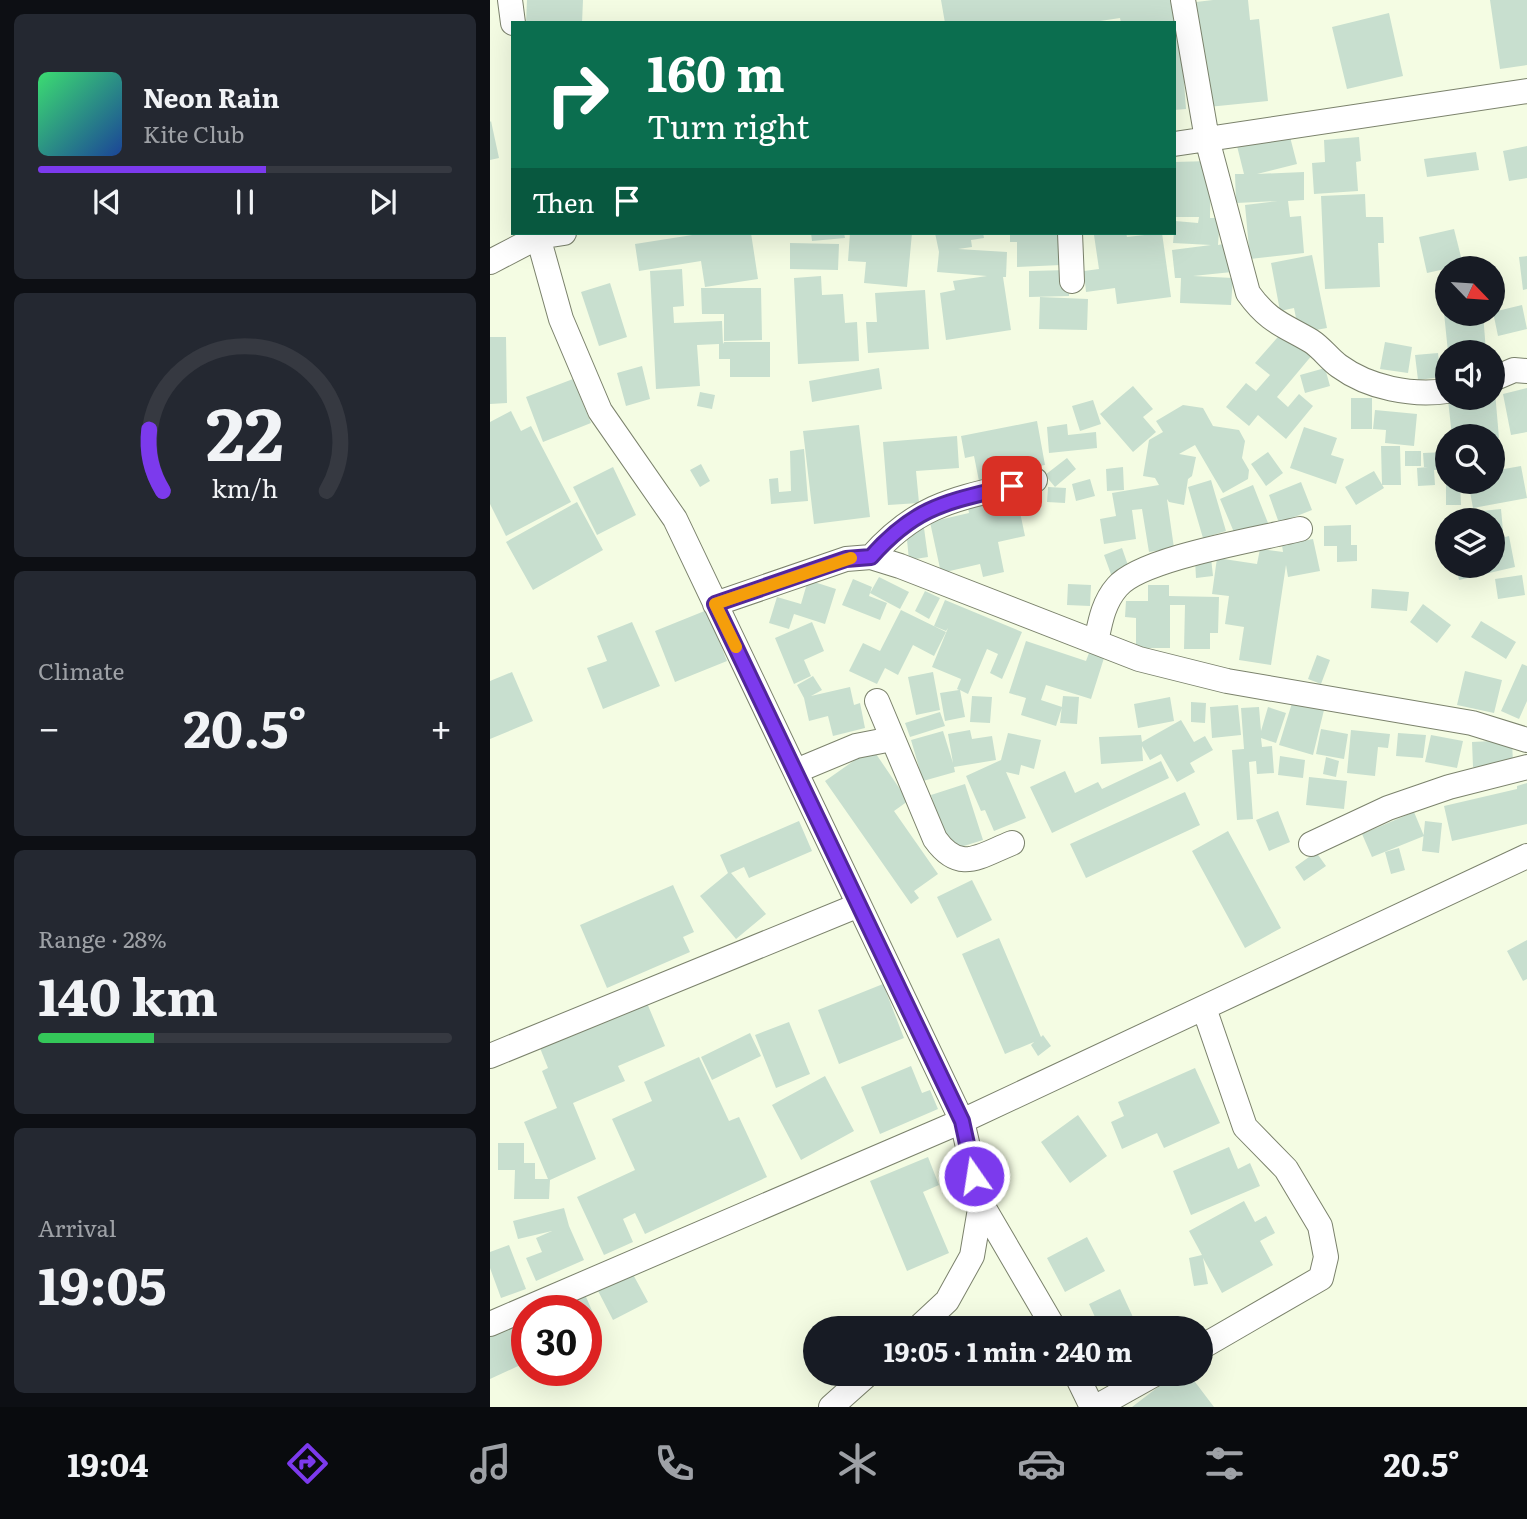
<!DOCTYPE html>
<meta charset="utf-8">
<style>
:root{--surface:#171b24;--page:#242831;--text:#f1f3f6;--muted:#9ea1a6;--line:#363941;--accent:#7c3aed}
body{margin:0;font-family:Literata,serif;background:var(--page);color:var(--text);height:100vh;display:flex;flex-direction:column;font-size:26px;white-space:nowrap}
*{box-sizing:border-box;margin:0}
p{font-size:23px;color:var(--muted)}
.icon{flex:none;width:38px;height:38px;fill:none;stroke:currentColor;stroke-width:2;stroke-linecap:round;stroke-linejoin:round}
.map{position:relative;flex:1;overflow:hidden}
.side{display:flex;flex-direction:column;gap:14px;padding:14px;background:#0d0f14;width:490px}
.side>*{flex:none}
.hud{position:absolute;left:21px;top:21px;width:665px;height:214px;border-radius:0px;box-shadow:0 7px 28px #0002;background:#0b6e4f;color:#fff;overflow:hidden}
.needle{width:46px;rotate:115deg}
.tools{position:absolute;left:945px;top:256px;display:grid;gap:14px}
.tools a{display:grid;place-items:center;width:70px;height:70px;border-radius:50%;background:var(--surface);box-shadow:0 7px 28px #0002;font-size:35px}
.speed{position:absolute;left:21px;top:1295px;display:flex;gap:14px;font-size:35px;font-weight:700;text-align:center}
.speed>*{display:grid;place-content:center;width:91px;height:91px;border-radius:50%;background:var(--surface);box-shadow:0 7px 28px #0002;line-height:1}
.speed .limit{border:10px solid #d22;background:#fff;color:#111}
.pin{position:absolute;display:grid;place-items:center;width:60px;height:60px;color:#fff;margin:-30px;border-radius:14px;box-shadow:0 4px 10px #0006}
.me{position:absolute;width:77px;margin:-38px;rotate:347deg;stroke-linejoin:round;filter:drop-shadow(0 0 5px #0008)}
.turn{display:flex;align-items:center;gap:24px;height:147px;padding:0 21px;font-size:32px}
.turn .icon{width:91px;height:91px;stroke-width:2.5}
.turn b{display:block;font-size:49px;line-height:60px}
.then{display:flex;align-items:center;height:66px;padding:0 21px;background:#0003;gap:14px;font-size:26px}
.big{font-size:52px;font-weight:700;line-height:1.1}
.side .tile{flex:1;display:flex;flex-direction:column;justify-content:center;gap:10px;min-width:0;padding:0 24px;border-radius:10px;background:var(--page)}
.side .dial{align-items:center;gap:0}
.dial svg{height:182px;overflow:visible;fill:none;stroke:var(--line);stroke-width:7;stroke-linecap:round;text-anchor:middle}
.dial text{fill:var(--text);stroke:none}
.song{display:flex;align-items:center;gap:21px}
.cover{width:84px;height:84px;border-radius:10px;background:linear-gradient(135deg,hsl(140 70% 55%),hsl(220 70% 35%))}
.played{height:7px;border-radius:4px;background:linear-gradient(90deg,var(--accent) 55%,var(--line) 55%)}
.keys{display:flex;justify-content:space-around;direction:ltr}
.heat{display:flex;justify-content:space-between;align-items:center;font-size:38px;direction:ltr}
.charge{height:10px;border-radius:5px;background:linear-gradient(90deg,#34c759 28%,var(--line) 0)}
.trip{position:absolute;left:313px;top:1316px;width:410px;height:70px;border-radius:35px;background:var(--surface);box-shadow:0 7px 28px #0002;font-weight:700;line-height:70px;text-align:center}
.dock{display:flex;height:112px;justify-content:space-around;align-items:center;background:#090b0e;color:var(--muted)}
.dock .icon{width:49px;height:49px}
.dock .active{color:var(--accent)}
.dock b{font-size:32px;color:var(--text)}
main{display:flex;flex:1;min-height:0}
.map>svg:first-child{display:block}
</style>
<main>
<section class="side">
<div class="tile">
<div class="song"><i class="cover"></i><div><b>Neon Rain</b><p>Kite Club</p></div></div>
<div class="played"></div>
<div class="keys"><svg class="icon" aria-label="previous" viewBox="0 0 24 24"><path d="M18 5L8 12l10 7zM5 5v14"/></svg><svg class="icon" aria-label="pause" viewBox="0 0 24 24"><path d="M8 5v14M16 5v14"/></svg><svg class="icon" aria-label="next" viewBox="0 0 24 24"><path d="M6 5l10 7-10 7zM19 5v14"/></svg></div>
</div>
<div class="tile dial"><svg viewBox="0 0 100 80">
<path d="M14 69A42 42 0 1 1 86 69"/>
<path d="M14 69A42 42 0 0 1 8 42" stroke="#7c3aed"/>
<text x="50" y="56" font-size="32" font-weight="700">22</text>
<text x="50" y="72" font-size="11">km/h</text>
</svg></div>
<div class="tile"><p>Climate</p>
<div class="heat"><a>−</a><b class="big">20.5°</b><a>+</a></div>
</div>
<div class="tile"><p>Range · 28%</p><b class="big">140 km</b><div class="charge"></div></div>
<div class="tile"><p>Arrival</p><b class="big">19:05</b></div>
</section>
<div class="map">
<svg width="1037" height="1407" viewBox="0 0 1037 1407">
<rect width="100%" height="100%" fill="#f4fce3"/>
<!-- building -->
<path fill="#c8dfcf" d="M37 0H93L92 23H36Z
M451 0H688L696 109 684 110V23H631L630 18 597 23H455Z
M723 0H758L760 20 769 19 778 101 718 107 706 2Z
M1000 0H1037V65L1010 69Z
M899 13 913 76 857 89 842 27Z
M1 121 9 158 0 160V122Z
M799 133 807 164 767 174 814 172V200L798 201 800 217 811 216 814 253 760 259 755 205 788 201 746 203 745 174H754L747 146Z
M869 137 871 161 866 162 868 191 824 194 822 163 835 162 834 140Z
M1037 146V178L1019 181 1013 151Z
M986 152 989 170 937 177 934 159Z
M721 161 720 218H730L728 245 739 243 742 272 703 276 743 278 741 305 690 303 691 278H685L682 250 721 245 683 243 685 221 708 223 709 217H684V162Z
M875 194 876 217H893L894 243H888L890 287 835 289 831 196Z
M964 229 973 265 937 273 929 237Z
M215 233H261L268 279 215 287 211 261 149 271 145 244Z
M321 233H354L355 238 322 241Z
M360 233H422L417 287 374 283 376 262 358 261Z
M445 233H493L494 238 481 240 482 247 468 249 517 252 516 277H513L521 330 456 340 450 293 465 290 463 281 497 276 447 272 449 252Z
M520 233H570L571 265 527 267V242H520Z
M624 233H636L637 237 672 233 681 297 627 304 625 288 596 292 594 271 609 269 604 235Z
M300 243 349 244 348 270 300 269Z
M822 255 837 328 809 333 804 308 790 311 781 263Z
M1037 256V289L1033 290 1029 257Z
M192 269 194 306 183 307 184 323 232 321 233 344 234 342H280V377H240V359H229V344L207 345 210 386 166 389 160 271Z
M579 270V296L539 297V271Z
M331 276 332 295 353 294 355 323 367 322 369 361 308 364 304 278Z
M120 283 137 337 109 346 91 292Z
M211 288H271L272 340 234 341V314H212Z
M435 290 439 349 378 353 376 322H387L385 293Z
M550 297 598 299 597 330 549 329Z
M957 302V313H993L996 352H958L953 303Z
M1032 305 1037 329 1008 336 1003 312Z
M794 330 823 354 787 397 798 407 809 394 823 406 796 439 768 415 759 426 736 407 756 383 766 391 780 375 765 363Z
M0 337H16L17 403 0 404Z
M895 342 922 347 918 373 890 369Z
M948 353 951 377 928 380 925 355Z
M152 366 160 399 136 406 127 373Z
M389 368 392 389 322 402 319 381Z
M835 368 840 386 815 393 810 375Z
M83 379 101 423 53 442 36 397Z
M643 386 663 409 653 417 666 432 643 452 610 414Z
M1037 388V432L1021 435 1013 394Z
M210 392 225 395 222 409 207 406Z
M1003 392H1005L1009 438 1003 439V436H962L958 400 1003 397Z
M861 398H882V429H861Z
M603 400 611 424 590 431 582 406Z
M693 405 713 408 723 426 749 430 755 441 752 458 759 470 758 479 733 493 705 445 689 454 706 457 702 476 698 479 694 505 679 502 677 499 684 548 659 552 652 509 642 510 646 539 614 544 610 519 626 516 622 493 669 485 665 478 653 476 659 440 673 432 666 421Z
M885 410 927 414 924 446 895 443 896 430 883 429Z
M21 411 31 431 41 426 81 502 16 536 0 504V422Z
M547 421 555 465 510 473 511 477 489 481 484 456 475 458 471 436Z
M577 424 578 435 606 432 607 448 559 453 557 427Z
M369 425 380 517 324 524 313 431Z
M814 427 847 438 841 455 854 459 846 484 800 468Z
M467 436 469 468 426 471 429 503 398 505 393 442Z
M891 446H910L911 485H892Z
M314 449 318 501 281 504 279 479 288 478 289 492 301 491 300 451Z
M915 451H931V466H915Z
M778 452 793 473 776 486 761 464Z
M957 452V469L944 470 945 485 928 486 927 468 938 467H934L933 453Z
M577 458 586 469 565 487 555 475Z
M211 464 220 481 210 487 200 470Z
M1031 466 1037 498 983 508 978 481H1003V471Z
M123 467 146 515 107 535 83 487Z
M633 467 634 490 617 491 616 469Z
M884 471 894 488 866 505 855 487Z
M600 479 605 496 586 501 582 484Z
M721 480 736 531 713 538 698 487Z
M811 482 822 510 789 523 779 495Z
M956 482H970L971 505H956Z
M763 485 778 523 746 537 730 499Z
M558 487 576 488 575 503 557 502Z
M527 498 535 536 508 542 514 572 493 577 490 564 451 573 440 522 479 513 478 508Z
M87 502 113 550 43 590 16 542Z
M1011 509 1013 531 1003 532V520H983L982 512Z
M861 525V545H867V561L847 562V546H834V526Z
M434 528 438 557 419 560 416 530Z
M1019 536 1025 567 969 580 966 565H1003V540Z
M823 539 830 571 798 577 796 565 781 665 749 660 754 627 735 624 739 596 722 594 727 558 767 564 770 549 793 552 792 545Z
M632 548 640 571 622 577 614 555Z
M721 558 723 576 706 578 705 559Z
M1032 575 1035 595 1008 599 1005 579Z
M389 577 419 592 410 609 380 593Z
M363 579 382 587 379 596 397 603 390 620 352 605Z
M318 580 346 589 335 624 304 614 299 629 279 623 287 597 311 604Z
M578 584 601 585 600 606 577 605Z
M658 585H679V596L729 597 728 633H720V649H694L695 605H680V648H646V618L635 617 636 601H658Z
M882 589 919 592 917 611 881 608Z
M435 591 450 598 439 619 425 611Z
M455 600 532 632 512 679 500 673 508 654 497 649 478 694 470 690 475 717 455 721 450 693 469 690 467 689 471 679 442 667 458 628 456 631 444 626Z
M933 604 961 625 947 643 920 622Z
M217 610 237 661 185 682 165 631Z
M411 610 456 632 444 656 423 645 408 675 395 668 387 684 359 671 373 643 390 651Z
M991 621 1026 642 1016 659 981 637Z
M142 622 170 686 113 709 97 668 117 661 107 636Z
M322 622 334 651 314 660 321 676 304 684 285 638Z
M536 641 596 661 599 653 614 658 601 699 556 685 551 700 572 707 566 726 531 715 536 698 519 693Z
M827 655 840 660 831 684 818 679Z
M1032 664 1037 666V701L1029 719 1011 711Z
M975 671 1012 680 1004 713 967 705Z
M22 672 43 721 0 739V681Z
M443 672 450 710 426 715 418 677Z
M323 676 332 690 321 696 360 687 364 705 370 703 375 728 343 736 338 716 319 721 314 698 307 685Z
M482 696 502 697 500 723 480 722Z
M573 696 589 697 587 724 570 723Z
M680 697 684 721 648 728 644 704Z
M701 702 716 703 715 723 701 722Z
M802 703 834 710 823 755 789 745Z
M748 705 751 735 722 738 720 707Z
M769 707 771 731 778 707 796 713 786 743 771 738 772 747 782 746 784 773 767 774 766 761 759 762 763 819 747 820 742 750 754 749 751 708Z
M450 712 455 726 420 737 415 723Z
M691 720 704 742 715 736 723 750 700 763 705 772 687 782 671 754 660 760 652 746 653 761 611 764 609 737 651 735 652 742Z
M831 729 858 734 854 759 826 754Z
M480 730 482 739 502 736 506 760 464 767 465 772 433 781 421 740 453 731 463 763 458 734Z
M861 730 900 734 898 748 888 747 885 776 857 773Z
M518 733 551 740 544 769 531 765 529 775 516 772 536 818 504 831 495 810 491 811 476 776 511 760Z
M908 733 936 735 933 758 906 756Z
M941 735 973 741 967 768 935 762Z
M1022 740 1023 765 983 767 982 742Z
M382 748 418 801 404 811 448 874 424 891 429 898 421 904 335 781Z
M790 756 815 760 813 778 788 775Z
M836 757 849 761 846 777 833 774Z
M671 761 679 778 562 833 540 787 575 771 585 793 608 782 612 789Z
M819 777 857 781 854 809 816 805Z
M1037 783V824L962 841 954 806 1027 789V786Z
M475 784 493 840 458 851 441 795Z
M695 792 710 825 596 878 580 844Z
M788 811 800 842 779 851 766 820Z
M924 812 934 836 882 857 872 834Z
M309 821 322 851 259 878 254 867 241 873 276 914 246 939 210 896 238 873 230 855Z
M935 821 952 823 949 853 932 851Z
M738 831 791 928 755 948 702 851Z
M909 848 915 870 901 874 895 852Z
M826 852 836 866 814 881 805 867Z
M482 880 502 920 467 938 447 897Z
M183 885 204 932 193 937 200 952 117 988 90 925Z
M509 938 551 1037 553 1035 561 1046 548 1056 541 1045 544 1042 515 1054 472 954Z
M1037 940V979L1033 981 1017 951Z
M393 984 414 1038 349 1064 328 1010Z
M157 1003 175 1046 128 1066 135 1081 83 1103 106 1159 60 1180 59 1199H24L25 1170H8V1143H34V1163H45V1179H58L34 1122 67 1108 52 1071 58 1068 50 1048Z
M299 1022 320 1074 286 1088 265 1035Z
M260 1033 271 1056 222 1080 211 1057Z
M209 1057 239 1121 249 1117 277 1177 155 1234 145 1213 133 1219 143 1242 114 1255 87 1197 145 1170 122 1119 162 1101 154 1082Z
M421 1066 432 1093 440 1090 448 1109 390 1134 371 1087Z
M705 1068 730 1123 674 1148 667 1133 632 1149 621 1122 634 1116 628 1102Z
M335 1076 364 1131 311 1160 282 1105Z
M588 1115 617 1156 580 1183 551 1142Z
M739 1147 748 1169 760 1163 770 1186 701 1215 683 1171Z
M438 1157 449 1185 433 1192 459 1253 417 1271 380 1181Z
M754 1201 765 1222 776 1216 785 1233 770 1241 783 1265 732 1293 713 1258 718 1284 704 1286 699 1258 712 1255 699 1231Z
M74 1208 79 1226 94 1260 46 1281 36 1258 52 1252 46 1238 62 1231 28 1239 23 1221Z
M597 1237 615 1271 575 1292 557 1258Z
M19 1245 36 1289 11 1298 0 1268V1252Z
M139 1267 158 1302 123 1320 105 1285Z
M630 1289 648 1328H610L599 1304Z
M93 1290 110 1329 96 1336V1311H46Z
M37 1315V1362L0 1379V1331Z
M685 1374H699L724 1407H642Z"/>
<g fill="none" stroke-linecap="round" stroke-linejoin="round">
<!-- street casing -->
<g stroke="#7b826c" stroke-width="26">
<path id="street" d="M20 0 23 23
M693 0 717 139 758 293C779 322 792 324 821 341 832 348 839 359 849 366 879 388 922 396 957 391
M684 144 1037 91
M47 233 71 319 110 411 185 519 472 1121 491 1203 482 1256 457 1301 428 1328
M580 233 582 281
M0 262 48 237 74 233
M1003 379 1024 370 1037 371
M381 557C432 499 474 498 545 480
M225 604 356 559 381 557 410 566 649 659 737 681 982 723 1037 740
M606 642C610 623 613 603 627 587 651 558 770 539 810 529
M387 701 445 839C470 874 489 856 522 843
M306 771 366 746 402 739
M821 844 898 808 959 787 1037 767
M0 1056 369 905
M491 1203 564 1328
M0 1324 472 1121 1037 856
M710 1348 831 1278 836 1257 830 1226 796 1169 755 1127 714 1008
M586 1374 602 1407
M341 1407 378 1374
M606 1407 665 1374"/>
</g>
<!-- street -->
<use href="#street" stroke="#fff" stroke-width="24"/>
</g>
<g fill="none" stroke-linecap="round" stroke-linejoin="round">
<!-- route casing -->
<g stroke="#51269a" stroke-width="18">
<path id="route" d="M484 1176 472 1121 225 604 356 559 381 557C427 505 458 502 522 486"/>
</g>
<!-- route -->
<use href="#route" stroke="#7c3aed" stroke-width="12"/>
<!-- slow -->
<path stroke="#f59e0b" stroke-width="12" d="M246 647 225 604 361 558"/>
</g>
</svg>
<div class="tools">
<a><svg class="needle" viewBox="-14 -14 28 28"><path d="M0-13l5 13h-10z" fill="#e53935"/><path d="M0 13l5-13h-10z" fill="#9ea1a6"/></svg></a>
<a><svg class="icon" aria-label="sound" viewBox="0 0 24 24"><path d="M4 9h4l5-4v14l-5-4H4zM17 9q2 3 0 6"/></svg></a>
<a><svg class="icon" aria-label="search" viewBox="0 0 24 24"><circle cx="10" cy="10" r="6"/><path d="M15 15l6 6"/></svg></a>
<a><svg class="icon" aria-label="layers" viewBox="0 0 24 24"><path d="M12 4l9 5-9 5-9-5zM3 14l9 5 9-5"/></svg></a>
</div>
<div class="speed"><div class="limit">30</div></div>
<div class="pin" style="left:522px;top:486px;background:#d93025"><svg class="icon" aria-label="arrive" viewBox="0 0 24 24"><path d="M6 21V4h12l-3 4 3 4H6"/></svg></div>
<svg class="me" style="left:484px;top:1176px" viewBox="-20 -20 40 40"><circle r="17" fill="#7c3aed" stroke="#fff" stroke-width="3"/><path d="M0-11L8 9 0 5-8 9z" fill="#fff"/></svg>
<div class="trip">19:05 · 1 min · 240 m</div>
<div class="hud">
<div class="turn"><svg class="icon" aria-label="right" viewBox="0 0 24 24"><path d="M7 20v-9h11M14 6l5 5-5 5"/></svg><div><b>160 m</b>Turn right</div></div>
<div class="then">Then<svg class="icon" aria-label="arrive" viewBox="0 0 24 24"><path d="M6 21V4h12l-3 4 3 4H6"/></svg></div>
</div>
</div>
</main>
<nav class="dock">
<b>19:04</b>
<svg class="icon active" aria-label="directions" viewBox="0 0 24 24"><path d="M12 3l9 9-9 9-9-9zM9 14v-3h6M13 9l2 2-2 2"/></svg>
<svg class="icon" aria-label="music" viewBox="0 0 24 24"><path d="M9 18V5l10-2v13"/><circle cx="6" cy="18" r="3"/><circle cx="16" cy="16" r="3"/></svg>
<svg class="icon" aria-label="phone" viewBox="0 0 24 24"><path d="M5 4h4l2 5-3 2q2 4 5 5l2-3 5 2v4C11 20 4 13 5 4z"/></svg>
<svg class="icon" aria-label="climate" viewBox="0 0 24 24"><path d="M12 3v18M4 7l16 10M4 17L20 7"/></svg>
<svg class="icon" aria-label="car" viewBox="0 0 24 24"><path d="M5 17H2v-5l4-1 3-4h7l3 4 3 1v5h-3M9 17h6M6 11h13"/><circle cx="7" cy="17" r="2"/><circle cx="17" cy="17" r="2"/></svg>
<svg class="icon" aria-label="filters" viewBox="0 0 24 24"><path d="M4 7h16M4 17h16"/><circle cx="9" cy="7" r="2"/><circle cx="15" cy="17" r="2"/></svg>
<b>20.5°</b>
</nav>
